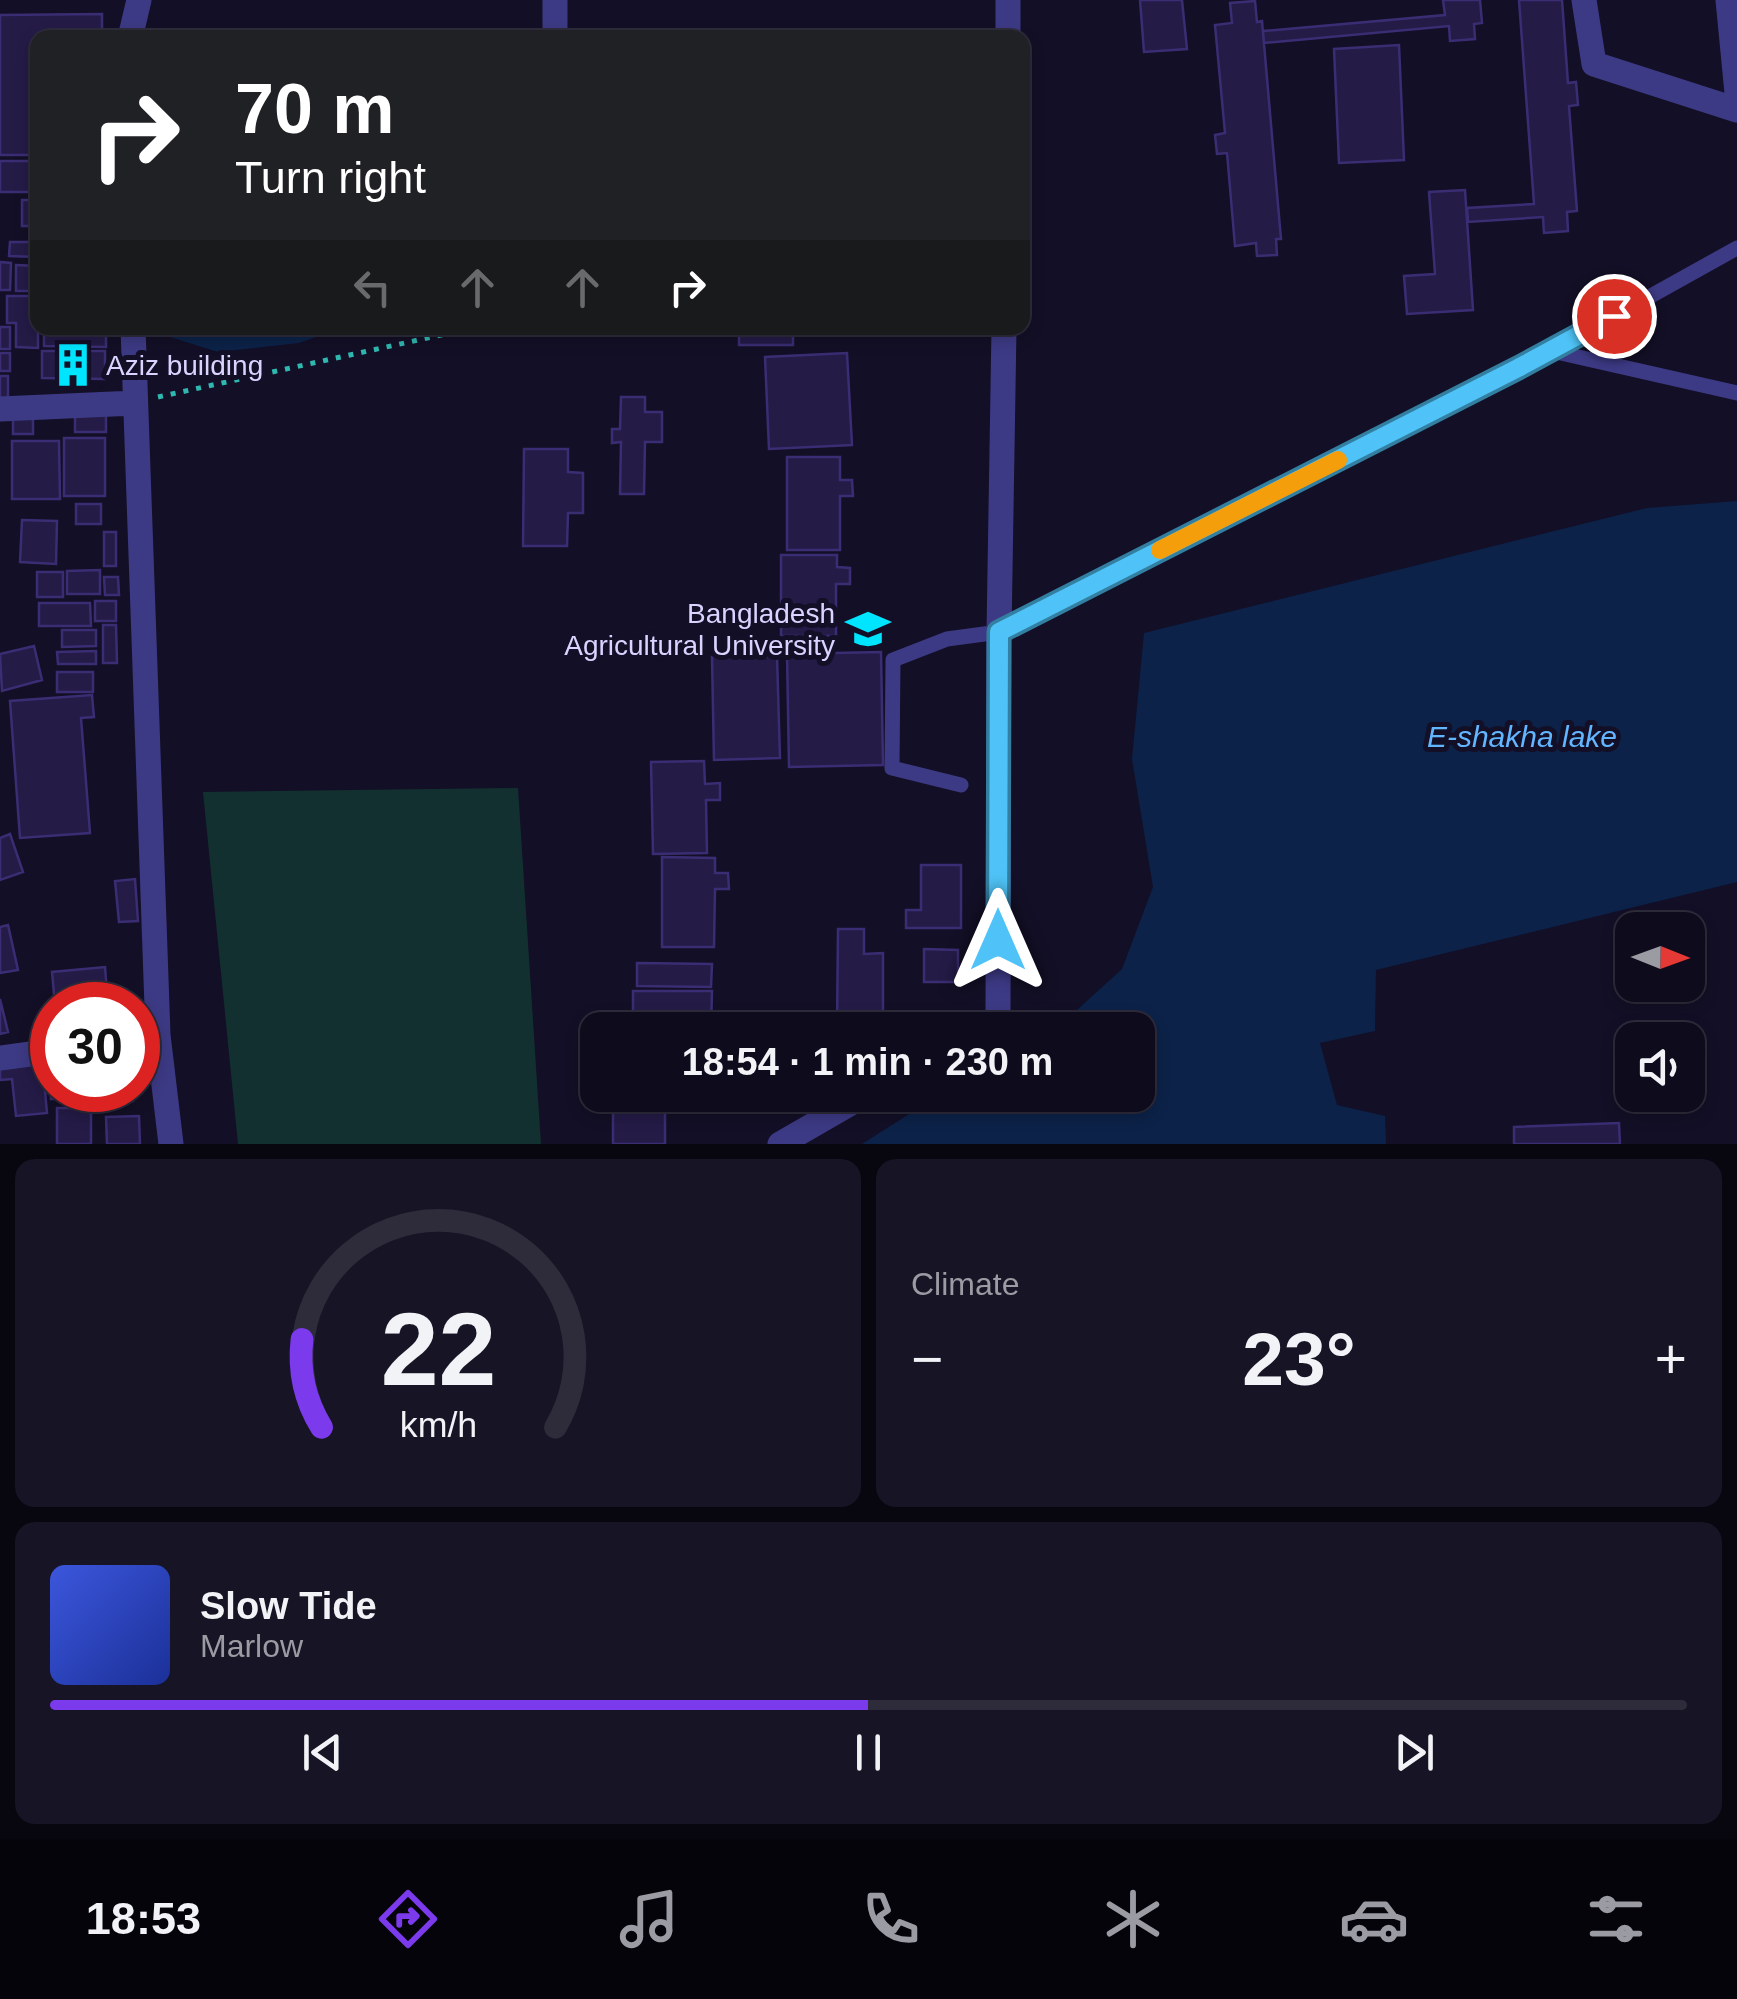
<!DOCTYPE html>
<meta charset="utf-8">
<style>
:root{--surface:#0e0b1c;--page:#171425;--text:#f1f3f6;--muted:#9b9ba3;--line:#2e2b3b;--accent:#7c3aed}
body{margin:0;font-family:Arial,sans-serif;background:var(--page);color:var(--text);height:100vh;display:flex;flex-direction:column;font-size:38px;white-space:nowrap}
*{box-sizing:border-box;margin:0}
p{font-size:32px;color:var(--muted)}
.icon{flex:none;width:55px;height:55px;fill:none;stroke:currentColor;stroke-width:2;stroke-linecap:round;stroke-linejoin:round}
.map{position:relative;height:1144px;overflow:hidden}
.panel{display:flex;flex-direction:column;gap:15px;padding:15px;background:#08060f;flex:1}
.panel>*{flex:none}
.hud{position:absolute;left:30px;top:30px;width:1000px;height:305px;border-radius:20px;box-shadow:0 5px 15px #0003,0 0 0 2px var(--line);background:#202124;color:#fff;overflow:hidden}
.needle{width:65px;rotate:91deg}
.controls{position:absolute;left:1615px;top:912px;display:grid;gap:20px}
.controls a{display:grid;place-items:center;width:90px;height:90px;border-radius:20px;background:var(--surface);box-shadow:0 5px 15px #0003,0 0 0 2px var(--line);font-size:50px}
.speed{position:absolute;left:30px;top:982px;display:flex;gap:20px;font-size:50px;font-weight:700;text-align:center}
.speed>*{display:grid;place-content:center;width:130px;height:130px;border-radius:50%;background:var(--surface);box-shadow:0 5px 15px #0003,0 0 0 2px var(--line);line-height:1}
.speed .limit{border:15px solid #d22;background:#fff;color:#111}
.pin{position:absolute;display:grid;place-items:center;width:85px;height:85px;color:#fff;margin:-42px;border:5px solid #fff;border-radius:50%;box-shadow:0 2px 10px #0007}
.me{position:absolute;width:110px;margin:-55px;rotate:0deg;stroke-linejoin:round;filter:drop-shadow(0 0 8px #0008)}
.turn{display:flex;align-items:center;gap:35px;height:210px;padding:0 40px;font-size:45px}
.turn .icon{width:130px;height:130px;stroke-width:2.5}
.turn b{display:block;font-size:70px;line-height:85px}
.lanes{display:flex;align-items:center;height:95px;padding:0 40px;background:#0003;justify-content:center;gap:50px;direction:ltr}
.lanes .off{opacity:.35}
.big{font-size:75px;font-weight:800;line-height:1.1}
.panel .widget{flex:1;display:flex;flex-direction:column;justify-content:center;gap:15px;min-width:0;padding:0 35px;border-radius:20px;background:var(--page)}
.panel .dial{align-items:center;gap:0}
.dial svg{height:260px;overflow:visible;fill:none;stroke:var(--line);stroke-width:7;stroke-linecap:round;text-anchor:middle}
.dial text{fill:var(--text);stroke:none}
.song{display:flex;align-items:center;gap:30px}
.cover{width:120px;height:120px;border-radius:15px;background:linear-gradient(135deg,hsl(230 70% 55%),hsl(230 70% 35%))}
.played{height:10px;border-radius:5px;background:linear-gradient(90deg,var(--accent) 50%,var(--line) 50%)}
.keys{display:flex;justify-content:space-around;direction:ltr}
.heat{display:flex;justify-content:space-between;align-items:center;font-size:55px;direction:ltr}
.panel .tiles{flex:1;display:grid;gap:15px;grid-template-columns:1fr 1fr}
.widget:last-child{grid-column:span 2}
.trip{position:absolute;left:580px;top:1012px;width:575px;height:100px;border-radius:20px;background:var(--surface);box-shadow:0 5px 15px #0003,0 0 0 2px var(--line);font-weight:800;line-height:100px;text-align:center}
.tabs{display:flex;height:160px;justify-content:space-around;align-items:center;background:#06040b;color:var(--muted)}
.tabs .icon{width:70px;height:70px}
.tabs .current{color:var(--accent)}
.tabs b{font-size:45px;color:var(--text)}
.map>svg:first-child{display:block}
</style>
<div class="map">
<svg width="1737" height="1144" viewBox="0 0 1737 1144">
<rect width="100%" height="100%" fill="#130f26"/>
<!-- green -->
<path fill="#12302f" d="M518 788 541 1144H238L203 792Z"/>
<!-- water -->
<path fill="#0c2248" d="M154 328H342L299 343 218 352 154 332Z
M1737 501V882L1376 970 1375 1031 1320 1043 1337 1105 1385 1116 1386 1144H862L939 1095H1138V1030H1055L1122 969 1153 887 1132 759 1144 633 1647 508Z"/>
<!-- building -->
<path fill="#241b47" stroke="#3b2d73" stroke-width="2.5" d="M1140 0H1182L1187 49 1144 52Z
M1443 0H1480L1482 23 1474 24 1475 39 1450 41 1449 26 1264 43 1263 31 1445 15Z
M1519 0H1562L1568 83 1576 82 1578 105 1569 106 1577 211 1567 212 1568 231 1544 233 1543 217 1468 222 1467 208 1534 204Z
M1255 1 1257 22 1262 21 1281 239H1276L1277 255 1257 256 1256 243 1235 246 1227 153 1217 154 1215 135 1225 133 1215 25 1232 23 1230 3Z
M102 14V38H38V155H0V15Z
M1399 45 1404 160 1339 163 1334 49Z
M0 161H38V192H0Z
M1465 190 1473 310 1407 314 1404 276 1435 274 1429 192Z
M22 200H38V226H22Z
M10 242H36V257L9 256Z
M0 262 11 263 10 290H0Z
M16 265 38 266V291H16Z
M7 296H38V348L16 347V323H7Z
M0 327H10V349H0Z
M44 328H106V347L44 346Z
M739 328H793V345H739Z
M42 351H105V379L42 378Z
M0 353H10V371H0Z
M847 353 852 445 769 449 765 357Z
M0 376H8V398H0Z
M621 397H645V412H662V442H645L644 494H620L621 442 612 443V429H620Z
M75 413H106V432H75Z
M13 415H33V434H13Z
M64 438H105V496H64Z
M12 441H59L60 499H12Z
M524 449H568V472L583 473V513H568L567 546H523Z
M787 457H840V480H852L853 496H840V550H787Z
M76 504H101V524H76Z
M22 520 57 521 56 564 20 562Z
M104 532H116V566H104Z
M781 555H837V567L850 568V584H836V636H781Z
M100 570V594H67V571Z
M37 572H63V597H37Z
M104 577H118L119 595H105Z
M95 601H116V621H95Z
M39 603H90L91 626H39Z
M103 625H116L117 663H103Z
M62 630H96V646L62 647Z
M34 646 42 680 2 691 0 654Z
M96 651V664H58L57 652Z
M881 652 883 765 789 767 787 654Z
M777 656 780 758 714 760 712 657Z
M57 672H93V692H57Z
M92 695 94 717 81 718 90 833 20 838 10 701Z
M704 761 705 784 720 783V800H706L707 853 653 854 651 762Z
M10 834 23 872 0 880V838Z
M662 857 715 858V873H728L729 889H715L714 947H662Z
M921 865H961V928H906V910H921Z
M135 879 138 921 119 922 115 881Z
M8 925 18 970 0 973V927Z
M838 929H864V954L883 953V1026H837Z
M924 949 958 950V982H924Z
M637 963 712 964 711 987 637 986Z
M105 967 108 1005H55L52 972Z
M633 991H712L711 1030H633Z
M0 999 8 1032 0 1034Z
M727 1024H767V1030H727Z
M42 1058 47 1113 16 1116 12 1079 0 1080V1062Z
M51 1073 52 1090H83V1099H51Z
M89 1090H101V1101H89Z
M108 1090H133V1101H107Z
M613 1095H680V1108H665V1144H613Z
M57 1108H91V1144H57Z
M139 1116 140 1144H107L106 1117Z
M1619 1123 1620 1144H1514V1127Z"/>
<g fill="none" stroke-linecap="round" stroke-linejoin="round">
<!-- path -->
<path stroke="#2fb8b0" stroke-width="5" stroke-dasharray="5 8" stroke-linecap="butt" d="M158 397 473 328"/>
<!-- service -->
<path stroke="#3d3a85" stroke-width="15" d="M1552 351 1737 393
M961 785 892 768 893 660 947 639 999 632 1552 351 1737 248"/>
<!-- minor -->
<path stroke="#3d3a85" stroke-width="25" d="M1584 0 1594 64 1737 110
M1728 0 1737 93
M130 38 139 0
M555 38V0
M1008 38V0
M133 328 158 1035 171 1144
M0 409 135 403
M976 1030 998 1018 999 632 1004 328
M0 1058 52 1051
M780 1144 865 1095"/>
</g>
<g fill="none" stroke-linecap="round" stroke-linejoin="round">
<!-- route casing -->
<g stroke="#337fa1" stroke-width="25">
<path id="route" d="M998 940 999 632 1518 368 1614 316"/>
</g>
<!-- route -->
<use href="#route" stroke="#4fc3f7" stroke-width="18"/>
<!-- slow -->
<path stroke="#f59e0b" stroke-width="18" d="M1160 550 1338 460"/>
</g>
<!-- icons -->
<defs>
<g id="building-bare" transform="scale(3.45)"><path d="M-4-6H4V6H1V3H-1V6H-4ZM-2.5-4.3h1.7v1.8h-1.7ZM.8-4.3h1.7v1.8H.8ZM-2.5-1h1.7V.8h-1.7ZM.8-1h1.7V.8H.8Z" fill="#00e5ff" stroke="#130f26" stroke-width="2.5" paint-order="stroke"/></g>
<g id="university-bare" transform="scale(3.45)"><path d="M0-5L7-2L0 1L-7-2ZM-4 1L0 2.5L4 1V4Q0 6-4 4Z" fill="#00e5ff" stroke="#130f26" stroke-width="2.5" paint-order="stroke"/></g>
</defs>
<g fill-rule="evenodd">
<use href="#building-bare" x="73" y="365"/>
<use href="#university-bare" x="868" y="629"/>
</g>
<g text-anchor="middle" stroke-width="10" stroke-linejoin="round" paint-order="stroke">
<!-- poi labels -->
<g font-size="28" fill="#d9d4ff" stroke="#130f26" text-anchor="start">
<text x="106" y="375">Aziz building</text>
<text x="835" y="623" text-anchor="end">Bangladesh<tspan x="835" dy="32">Agricultural University</tspan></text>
</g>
<!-- water labels -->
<g font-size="30" font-style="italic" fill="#62b6ff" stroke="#130f26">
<text x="1522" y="747">E-shakha lake</text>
</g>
</g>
</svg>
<div class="controls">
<a><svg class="needle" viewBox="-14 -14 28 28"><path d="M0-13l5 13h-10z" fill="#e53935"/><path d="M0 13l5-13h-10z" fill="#9b9ba3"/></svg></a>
<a><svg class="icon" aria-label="sound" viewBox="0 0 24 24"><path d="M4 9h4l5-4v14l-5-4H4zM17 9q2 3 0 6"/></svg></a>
</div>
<div class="speed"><div class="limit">30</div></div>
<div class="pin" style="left:1614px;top:316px;background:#d93025"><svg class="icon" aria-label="arrive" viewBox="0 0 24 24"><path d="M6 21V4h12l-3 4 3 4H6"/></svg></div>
<svg class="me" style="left:998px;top:940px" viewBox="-20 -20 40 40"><path d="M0-17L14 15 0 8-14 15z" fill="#4fc3f7" stroke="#fff" stroke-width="4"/></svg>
<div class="trip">18:54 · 1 min · 230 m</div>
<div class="hud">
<div class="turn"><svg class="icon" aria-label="right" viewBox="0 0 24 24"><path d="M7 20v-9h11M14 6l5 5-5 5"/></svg><div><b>70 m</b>Turn right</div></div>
<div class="lanes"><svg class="icon off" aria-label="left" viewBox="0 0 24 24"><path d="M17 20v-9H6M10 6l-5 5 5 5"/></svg><svg class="icon off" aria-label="ahead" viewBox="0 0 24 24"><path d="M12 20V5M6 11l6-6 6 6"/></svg><svg class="icon off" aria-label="ahead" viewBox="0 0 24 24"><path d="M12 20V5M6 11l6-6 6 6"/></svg><svg class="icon" aria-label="right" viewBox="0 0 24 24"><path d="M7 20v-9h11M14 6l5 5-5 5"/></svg></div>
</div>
</div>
<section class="panel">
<div class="tiles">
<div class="widget dial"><svg viewBox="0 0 100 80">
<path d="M14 69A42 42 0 1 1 86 69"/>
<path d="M14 69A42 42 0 0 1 8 42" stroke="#7c3aed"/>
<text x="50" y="56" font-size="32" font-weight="700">22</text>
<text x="50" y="72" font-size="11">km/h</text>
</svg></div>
<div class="widget"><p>Climate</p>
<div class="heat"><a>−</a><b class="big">23°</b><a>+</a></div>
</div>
<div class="widget">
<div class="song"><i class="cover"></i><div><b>Slow Tide</b><p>Marlow</p></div></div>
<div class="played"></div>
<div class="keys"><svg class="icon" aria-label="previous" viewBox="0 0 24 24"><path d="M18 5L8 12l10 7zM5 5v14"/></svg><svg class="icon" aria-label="pause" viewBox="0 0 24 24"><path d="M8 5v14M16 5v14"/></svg><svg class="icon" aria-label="next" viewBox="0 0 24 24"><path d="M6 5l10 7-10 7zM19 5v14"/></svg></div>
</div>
</div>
</section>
<nav class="tabs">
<b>18:53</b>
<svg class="icon current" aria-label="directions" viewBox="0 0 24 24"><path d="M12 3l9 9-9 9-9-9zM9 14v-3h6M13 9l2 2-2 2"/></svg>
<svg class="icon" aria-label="music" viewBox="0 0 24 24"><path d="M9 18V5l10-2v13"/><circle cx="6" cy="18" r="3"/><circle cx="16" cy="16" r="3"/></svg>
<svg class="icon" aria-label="phone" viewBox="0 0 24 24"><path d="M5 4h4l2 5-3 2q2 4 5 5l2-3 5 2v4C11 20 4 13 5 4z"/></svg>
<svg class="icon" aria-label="climate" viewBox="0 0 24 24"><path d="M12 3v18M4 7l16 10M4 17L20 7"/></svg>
<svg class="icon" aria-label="car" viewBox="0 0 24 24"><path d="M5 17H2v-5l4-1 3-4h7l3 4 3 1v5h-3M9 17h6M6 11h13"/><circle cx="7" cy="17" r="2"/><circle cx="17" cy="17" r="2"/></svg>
<svg class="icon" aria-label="filters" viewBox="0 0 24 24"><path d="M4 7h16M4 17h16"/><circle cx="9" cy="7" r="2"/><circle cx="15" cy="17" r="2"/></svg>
</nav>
